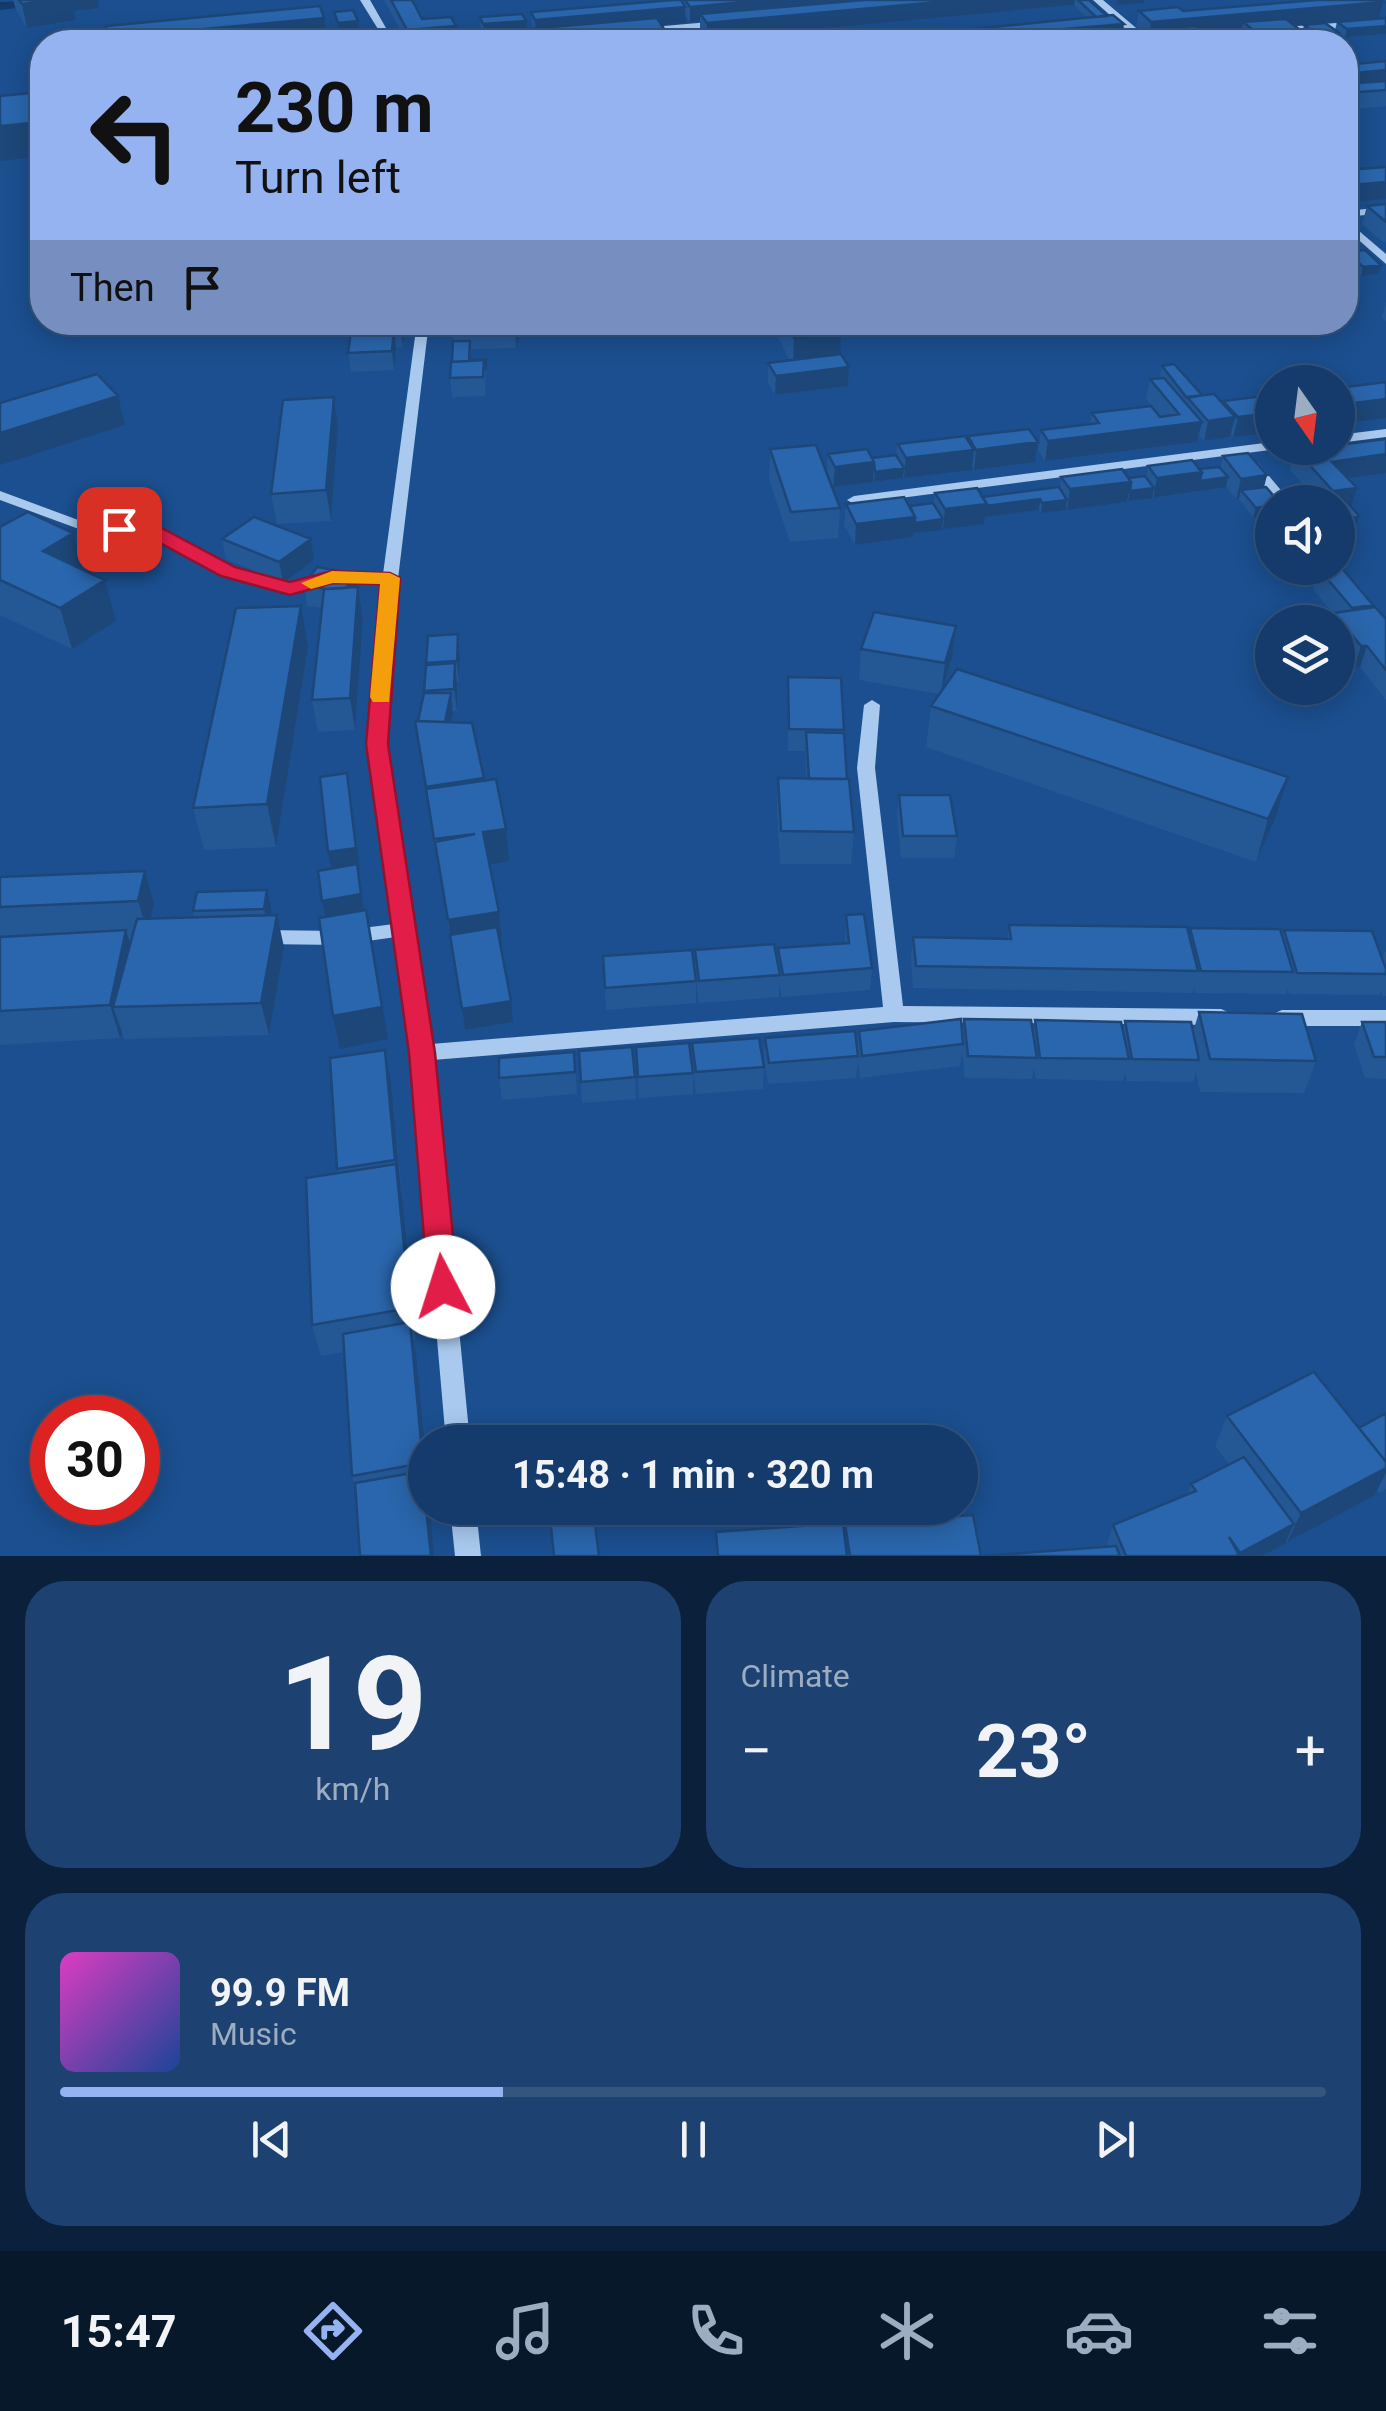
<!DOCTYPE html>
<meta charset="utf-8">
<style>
:root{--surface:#143b6b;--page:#1d4271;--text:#f1f3f6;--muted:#9dadc1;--line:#33557e;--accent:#95b2f1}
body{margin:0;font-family:Roboto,sans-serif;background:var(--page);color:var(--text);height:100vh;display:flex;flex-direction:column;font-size:38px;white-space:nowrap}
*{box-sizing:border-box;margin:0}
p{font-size:32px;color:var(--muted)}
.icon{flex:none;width:55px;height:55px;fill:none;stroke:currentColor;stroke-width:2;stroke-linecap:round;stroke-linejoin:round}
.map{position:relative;height:1556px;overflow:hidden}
.sheet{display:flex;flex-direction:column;gap:25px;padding:25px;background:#0b203b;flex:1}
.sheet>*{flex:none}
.banner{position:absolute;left:30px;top:30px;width:1328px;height:305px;border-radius:40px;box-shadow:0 5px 25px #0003,0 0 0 2px var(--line);background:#95b2f1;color:#111;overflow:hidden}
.needle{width:65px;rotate:166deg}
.tools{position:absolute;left:1255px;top:365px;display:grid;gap:20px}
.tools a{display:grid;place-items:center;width:100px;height:100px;border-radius:50%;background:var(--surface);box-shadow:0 5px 25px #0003,0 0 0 2px var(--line);font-size:50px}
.speed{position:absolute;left:30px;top:1395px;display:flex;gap:20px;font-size:50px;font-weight:700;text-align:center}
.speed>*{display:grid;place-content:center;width:130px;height:130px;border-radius:50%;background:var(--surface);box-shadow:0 5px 25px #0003,0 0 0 2px var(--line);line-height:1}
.speed .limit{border:15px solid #d22;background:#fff;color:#111}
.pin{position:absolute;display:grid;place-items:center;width:85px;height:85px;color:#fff;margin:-42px;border-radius:20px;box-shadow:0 5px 15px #0006}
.me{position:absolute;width:110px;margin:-55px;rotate:355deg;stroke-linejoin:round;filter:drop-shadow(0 0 8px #0008)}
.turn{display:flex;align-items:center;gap:35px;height:210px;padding:0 40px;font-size:45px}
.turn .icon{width:130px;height:130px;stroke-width:2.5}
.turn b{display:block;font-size:70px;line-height:85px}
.then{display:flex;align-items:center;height:95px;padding:0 40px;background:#0003;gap:20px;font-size:38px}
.big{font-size:75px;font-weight:700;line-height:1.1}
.sheet .card{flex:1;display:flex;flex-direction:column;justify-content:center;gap:15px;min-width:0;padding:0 35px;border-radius:40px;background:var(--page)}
.sheet .dial{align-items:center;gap:0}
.dial b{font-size:130px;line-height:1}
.song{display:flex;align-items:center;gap:30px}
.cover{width:120px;height:120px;border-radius:15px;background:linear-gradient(135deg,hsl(310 70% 55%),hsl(220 70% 35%))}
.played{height:10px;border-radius:5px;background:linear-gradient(90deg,var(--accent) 35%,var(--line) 35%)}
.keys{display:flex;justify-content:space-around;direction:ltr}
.heat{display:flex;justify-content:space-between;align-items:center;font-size:55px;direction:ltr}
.sheet .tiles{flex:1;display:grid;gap:25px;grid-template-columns:1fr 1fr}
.card:last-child{grid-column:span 2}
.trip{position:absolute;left:408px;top:1425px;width:570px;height:100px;border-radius:50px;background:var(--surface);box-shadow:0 5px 25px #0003,0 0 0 2px var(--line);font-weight:700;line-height:100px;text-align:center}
.dock{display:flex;height:160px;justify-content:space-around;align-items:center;background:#08182b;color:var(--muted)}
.dock .icon{width:70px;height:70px}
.dock .current{color:var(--accent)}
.dock b{font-size:45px;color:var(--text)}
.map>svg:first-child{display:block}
</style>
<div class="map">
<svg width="1386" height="1556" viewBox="0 0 1386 1556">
<rect width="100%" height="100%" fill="#1b4f8f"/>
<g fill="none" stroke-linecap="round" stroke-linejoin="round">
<!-- canal -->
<path fill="#123a6d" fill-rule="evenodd" d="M57 0 50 4 0 10V2Z"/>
<!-- minor -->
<path fill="#a9c9ee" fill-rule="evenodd" d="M360 0H370L394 42H386Z
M1093 0H1103L1148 38 1386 19V25L1168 42H1135L1138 40Z
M720 21 725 24 723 26 642 34 637 31 642 28Z
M1386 207V213L1345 217V211Z
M1345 219 1386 254V264L1345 228Z
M417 322H429L398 579 386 744 431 1044 883 1007 857 768 864 705 872 700 880 705 875 768 903 1006 1221 1009 1228 1012 1231 1017 1228 1022 1221 1025 894 1022 433 1060 470 1442H446L412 1053 396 937 339 945 261 944 254 942 251 937 254 932 261 930 339 931 394 924 368 744 382 583 333 582 290 594 223 574 148 534 87 532 0 500V491L89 524 156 527 233 568 290 584 332 572 383 574Z
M1386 429V437L1338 443V435Z
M1272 442V448L1277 449 854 504 847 500 854 496Z
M1253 462 1258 463 1291 502H1277L1246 466Z
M1282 1010H1386V1026H1282L1275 1023 1272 1018 1275 1013Z
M450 1508H476L481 1556H455Z"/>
</g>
<!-- wall -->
<path fill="#245895" d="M13 0H98L99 8 74 11 76 20 27 28 16 10Z
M384 0H412L422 19 457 42H407Z
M684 0H1089L1121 40 1090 42H845L1087 18 1074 5 707 39 700 30V21L690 22 685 16 686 23 661 25 666 42H458L457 35 481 33 480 17 526 29H532L531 12 684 4Z
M1139 11H1183L1379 18 1294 25 1300 30 1298 42H1245L1240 38 1241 30 1203 33 1210 39V42H1161L1162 36 1149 37 1136 26Z
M1386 18V34L1345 37 1335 30 1337 22Z
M1304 25 1336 40 1314 42 1302 33Z
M1386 61V106L1345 110V65Z
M1386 167V199L1346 203 1345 202V170Z
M1386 204V242H1383L1362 224 1367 206Z
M1348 252 1378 274 1361 276 1345 261Z
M1386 302V321L1382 317Z
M371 322H405L403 347 396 348 394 370 351 372 348 353 371 331Z
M451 322H534L535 327 520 328V336L516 348 471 349 470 360 486 359 485 396 452 397 450 378 453 341Z
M772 322H835L840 354 849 367 848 386 775 395 768 383V363L790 361 772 326Z
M1162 366 1202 395 1223 404V401L1272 395 1233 437 1231 435 1230 437 1204 441 1199 435 1197 442 1045 461 1038 450 1041 430 1090 424 1092 413 1160 417 1146 399 1150 379 1161 378 1160 376Z
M334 397 338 426 331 521 277 524 271 494Z
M968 436 1038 442 1035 462 974 470 972 466V470L904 478 903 476V478L874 482 873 480V482L833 487 828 477 840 508 838 538 790 542 769 479 770 449 827 473 828 454 872 458 896 456 898 444 967 440Z
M1386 439V473L1348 479 1351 507 1359 516 1356 526 1341 528 1338 524V502H1319L1290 470 1296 450Z
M1223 456 1267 475 1253 518 1239 499H1236L1226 486 1197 491V492L1153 498 1152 497 1128 501 1127 500V502L1067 510 1066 508V510L1041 513 1039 510 985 517 984 524 942 528 914 533 913 537 855 545 844 525 846 504 910 506 934 504 935 493 982 497 1060 488 1061 477H1146L1148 466 1199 469 1220 468Z
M0 527 73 533 83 570 105 580 116 621 72 649 0 615Z
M222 539 314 560 283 583 226 559Z
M1319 569 1373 605 1372 607 1386 619V700L1360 667 1354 668 1338 646V622H1331L1333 614 1313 589Z
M356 574 363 618 355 730 318 732 312 700 322 608 307 606 304 585Z
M458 634 460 656 459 682H457V711H453L452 722 484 781 509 861 489 864 513 1022 465 1030 415 721H418L424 693 428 636Z
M308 647 276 847 204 850 193 808Z
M861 649 952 657 943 688 1275 819 1256 862 926 747 931 706 939 694 859 680Z
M788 677 841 678 847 779 854 832 851 864H780L777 811 778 778 806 779 805 751H788Z
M899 795 957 836 954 858H901L897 816Z
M145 871 154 903 151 919 194 917 193 911 197 892 272 912V915L284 947 269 1035 124 1039 122 1032 120 1038 0 1045V877Z
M846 915 872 968 870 990 782 997 779 983V997L699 1003 695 972V950L778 962V948L845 944Z
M1009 925 1189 933 1190 928 1282 936 1284 930 1382 958 1384 952H1386V996H1382L1381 991 1379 995 1289 994 1288 988 1286 994 1195 993 1194 987 1192 993 913 988 911 959 913 937 1007 939Z
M603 956 696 981V1003L606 1010Z
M1199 1012 1316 1061 1304 1093 1200 1092 1196 1072 1193 1082 1127 1081 1125 1073 1123 1081 1036 1079 1034 1068 1032 1079 965 1078 962 1053 960 1066 860 1078 858 1061 856 1078 768 1084 764 1060 765 1038 857 1048 859 1031 962 1030 964 1019 1033 1031 1035 1020 1123 1029 1125 1021 1193 1032Z
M1362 1022H1386V1079L1365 1078 1354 1044Z
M692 1043 764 1067 763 1089 696 1094 692 1065Z
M636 1047 693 1073V1094L639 1098Z
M385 1050 391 1082 416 1339H414L425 1447V1508L356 1491 352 1476 344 1352 321 1356 312 1325 338 1173 337 1169Z
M579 1051 635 1077 636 1099 582 1103Z
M574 1052 577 1094 502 1100 499 1078Z
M1386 1413V1489L1380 1493 1377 1489 1374 1496 1287 1542 1286 1541 1285 1544 1262 1556H983L1108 1547 1107 1544 1113 1525 1188 1494 1191 1484 1229 1464 1215 1446 1227 1416 1359 1428Z"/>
<!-- shaded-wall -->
<path fill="#1d4779" d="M50 0H98L99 8 74 11 76 20 27 28 22 4Z
M765 0H900L700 14V21L690 22V7Z
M960 0H1075L1074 5 707 39V23Z
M1117 0H1145L1144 3 1116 5Z
M1383 2 1379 18 1251 29 1243 22 1242 30 1170 36 1163 29 1162 36 1149 37 1151 22Z
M685 7 686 23 536 36 535 20Z
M324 18 327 42H108L107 38Z
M358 21 359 29 339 31 338 23Z
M526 21 527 37 485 40 483 24Z
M1124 24 1121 40 1090 42H916Z
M456 26 457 42H426L424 38 425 42H409L407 30Z
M1386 26V34L1345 37 1347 29Z
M1300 30 1298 42H1255L1257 33Z
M666 32V42H615V36Z
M1338 32 1336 40 1314 42 1316 34Z
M562 34 563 42H468Z
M1386 70V86L1345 90V74Z
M42 122V156L0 161V126Z
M1386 182V199L1346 203 1351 185Z
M1381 265 1378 274 1361 276 1363 267Z
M401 322H405L403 347 400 328Z
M515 322H519L520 336 516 348Z
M394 329 396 348 394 370 392 351Z
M841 333 840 361 793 366 794 338Z
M849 367 848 386 775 395 776 376Z
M118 396 125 425 0 465V433Z
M334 397 338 426 331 521 326 490Z
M1386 399V418L1338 424V405Z
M1272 413V432L1233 437 1238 417Z
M1235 417 1230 437 1204 441 1208 421Z
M1202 422 1197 442 1045 461 1048 441Z
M1038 442 1035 462 974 470 976 450Z
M974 450 972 470 904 478 906 458Z
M1386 454V473L1326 482 1332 462Z
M874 462 873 482 833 487 835 467Z
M904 468 903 478 874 482 875 472Z
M1202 472 1228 477 1226 487 1153 498 1157 478Z
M1267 475 1262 496 1241 490 1239 499H1236L1241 479Z
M1131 482 1127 502 1067 510 1070 489Z
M1154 488 1152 498 1128 501 1130 491Z
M1357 488 1351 508 1338 502H1329L1333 491Z
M1040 499 1039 510 985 517 984 524 943 529 945 509Z
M1067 500 1066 510 1041 513 1042 503Z
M1272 505V515L1253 518 1256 508Z
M1359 516 1356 526 1341 528 1344 518Z
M915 517 943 519 942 530 914 533 913 537 855 545 856 524Z
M73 533 84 573 43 551Z
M311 539 314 560 283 583 279 562Z
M356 574 363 618 355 730 350 698 344 592Z
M105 580 116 621 72 649 60 608Z
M301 606 308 647 276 847 267 804Z
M956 626 952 657 941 695 945 663Z
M458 634 460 656 459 682 457 661Z
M1361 646H1367L1360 667 1354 668Z
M455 663 457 684V711L454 689Z
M451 693 453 714 446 750 443 729Z
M347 773 360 870H358L365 916 327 923 322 901 332 874 328 852Z
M1288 777 1275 819 1256 862 1268 819Z
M484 778 487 810 426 789 430 819 426 787Z
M506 829 509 861 487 865 483 832Z
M145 871 154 903 148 933 138 901Z
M267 890 272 912 269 931 264 909Z
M366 910 388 1039 340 1049 333 1016Z
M499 912 502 945 453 953 450 935 452 953 448 920Z
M277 915 284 947 269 1035 261 1003Z
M126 930 136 962 113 1007 122 1032 120 1038 110 1005Z
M511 1001 513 1022 465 1030 462 1009Z
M385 1050 391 1082 401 1191 395 1160Z
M396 1164 402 1196 416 1339 410 1308Z
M410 1322 416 1353 425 1447V1472Z
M1386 1468V1473L1374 1496 1287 1542 1301 1513Z
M426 1508H430L434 1556H431Z
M1294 1524 1285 1544 1262 1556H1239L1240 1553Z"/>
<!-- building -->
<path fill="#2a66ad" stroke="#1d4779" stroke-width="2.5" d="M19 0H50L22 4Z
M391 0H412L422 19 451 17 456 26 407 30Z
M673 0H681L685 7 535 20 531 12Z
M685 0H765L690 7Z
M864 0H960L707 23 700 14Z
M1078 0H1089L1107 16 1096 17Z
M1317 0H1380L1383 2 1151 22 1139 11 1178 7 1183 11Z
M320 6 324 18 107 38 106 26Z
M353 10 358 21 338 23 334 12Z
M522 14 526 21 483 24 480 17Z
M1113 15 1124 24 916 42H845Z
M657 18 666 32 615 36 612 32 562 34 468 42H460L457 35Z
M1386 18V26L1347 29 1337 22Z
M1286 19 1300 30 1257 33 1243 22Z
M1325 23 1338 32 1316 34 1304 25Z
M1195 26 1210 39 1200 40 1203 42H1178L1163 29Z
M364 34 368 42H335L333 38Z
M450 36 454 42H426L424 38Z
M1044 40 1047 42H1015Z
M1132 40 1135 42H1112Z
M1386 61V70L1345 74V65Z
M1386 81V90L1345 93V84Z
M42 92V122L0 126V96Z
M1386 167V182L1351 185 1345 180V170Z
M1386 204V222L1367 206Z
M1365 250 1381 265 1363 267 1348 252Z
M371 322H401L400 328 394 329 392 351 348 353 351 332 388 331 371 329Z
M786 322H835L841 333 794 338Z
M453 341H470L469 360 486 359V369H484V360L452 362Z
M841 354 849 367 776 376 768 363Z
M484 360 483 377 450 378 451 362Z
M1174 364 1202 395 1187 398 1162 366Z
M97 374 118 396 0 433V403Z
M1164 378 1202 422 1048 441 1041 430 1099 423 1092 413 1151 406 1160 417 1179 414 1150 379Z
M1386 382V399L1338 405V388Z
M1214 394 1235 417 1208 421 1187 397Z
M1272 395V413L1238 417 1223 401Z
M334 397 326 490 271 494 283 400Z
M1029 429 1038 442 976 450 968 436Z
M965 436 974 450 906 458 898 444Z
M1386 439V454L1332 462 1357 488 1333 491 1296 450 1319 448H1338V445Z
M816 445 840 508 791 512 770 449Z
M867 449 874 462 835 467 828 454Z
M1248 453 1267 475 1241 479 1223 456Z
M896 455 904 468 875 472 874 462 872 458Z
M1192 460 1202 472 1157 478 1148 466Z
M1219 467 1228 477 1200 481 1202 472 1199 469Z
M1122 469 1131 482 1070 489 1061 477Z
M1145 476 1154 488 1130 491 1131 482 1129 478Z
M1059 487 1067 500 1042 503 1040 499 986 506 987 504 982 497Z
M1266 487 1279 502H1272V505L1256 508 1241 490Z
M977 488 987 504 945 509 935 493Z
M904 497 915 517 856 524 846 504Z
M1346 501 1359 516 1344 518 1338 511 1336 502Z
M933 503 943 519 915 523V517L910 506Z
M28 512 73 533 43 551 105 580 60 608 0 580V527Z
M254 517 311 539 279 562 222 539Z
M1338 566H1340L1373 605 1352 608 1319 569 1338 568Z
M317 567 356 574 346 588 326 589 304 585Z
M358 587 350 698 312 700 324 589Z
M301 606 267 804 193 808 236 608Z
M1375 607 1386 619V670L1367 646H1361L1334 613Z
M874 612 956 626 945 663 861 649Z
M458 634 457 661 426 663 428 636Z
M455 663 454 689 424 691 426 665Z
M957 669 1288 777 1268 819 931 706Z
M788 677 841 678 844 730 789 729Z
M424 693H451L445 722 418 721Z
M415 721 472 723 484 778 426 787Z
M806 732 844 733 847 779H809Z
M347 773 356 848 328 852 320 777Z
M778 778 849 779 854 832 781 831Z
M496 779 506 829 483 832 499 912 448 920 435 842 475 834 434 839 426 789Z
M899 795H950L957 836H903Z
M357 864 361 894 322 901 318 871Z
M145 871 138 901 0 907V877Z
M267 890 264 909 193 911 197 892Z
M366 910 382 1007 333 1016 319 918Z
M864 914 872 968 783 975 778 948 849 943 846 915Z
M277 915 261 1003 113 1007 137 919Z
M1009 925 1187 927 1198 971 916 966 913 937 1011 939Z
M497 927 511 1001 462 1009 450 935Z
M1190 928 1280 929 1293 972 1201 971Z
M126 930 110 1005 0 1011V937Z
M1284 930 1372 931 1386 969V974L1297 973Z
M774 944 780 975 699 981 695 950Z
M692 950 696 981 605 988 603 956Z
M1199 1012 1302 1014 1316 1061 1210 1059Z
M961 1019 963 1044 862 1056 859 1031Z
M964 1019 1031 1020 1037 1058 968 1056Z
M1035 1020 1121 1022 1129 1059 1040 1058Z
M1125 1021 1191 1022 1199 1060 1132 1059Z
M1362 1022H1386V1057H1374Z
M855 1031 858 1056 769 1063 765 1038Z
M759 1038 764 1067 696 1072 692 1043Z
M689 1043 693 1073 638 1077 636 1047Z
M632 1047 635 1077 581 1082 579 1051Z
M385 1050 395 1160 337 1169 330 1058Z
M574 1052 575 1072 499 1078V1058Z
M396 1164 410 1308 312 1325 306 1178Z
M410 1322 423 1463 352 1476 343 1334Z
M1314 1372 1386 1462V1468L1301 1513 1227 1416Z
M1386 1413V1462L1359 1428Z
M1244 1457 1294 1524 1240 1553 1229 1537 1239 1555 1236 1556H1126L1113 1525 1196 1491 1191 1484Z
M423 1471 425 1508H426L431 1556H360L355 1483Z
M549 1508H593L599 1556H554Z
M973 1515 981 1556H850L845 1524Z
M843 1523 847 1556H718L716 1532Z
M1116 1546 1120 1556H983Z"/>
<!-- route -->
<path fill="#e11d48" stroke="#92132f" stroke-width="2.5" d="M119 523 158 526 235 567 290 582 332 571 390 573 400 578 388 744 435 1053 458 1287 454 1296 443 1300 433 1296 428 1287 409 1053 366 744 380 584 333 583 290 595 221 576 147 536 112 533V525Z"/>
<!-- slow -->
<path fill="#f59e0b" d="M332 571 390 573 400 578 389 702H373L370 697 380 584 333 583 311 589 301 583Z"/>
</svg>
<div class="tools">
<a><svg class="needle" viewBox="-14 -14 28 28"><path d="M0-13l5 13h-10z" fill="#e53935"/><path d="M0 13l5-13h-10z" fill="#9dadc1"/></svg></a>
<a><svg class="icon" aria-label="sound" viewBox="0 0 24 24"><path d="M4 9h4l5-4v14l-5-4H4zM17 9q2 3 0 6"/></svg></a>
<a><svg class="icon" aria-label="layers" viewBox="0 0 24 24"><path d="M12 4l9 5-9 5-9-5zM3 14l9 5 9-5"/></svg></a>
</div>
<div class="speed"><div class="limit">30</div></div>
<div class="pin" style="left:119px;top:529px;background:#d93025"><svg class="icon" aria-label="arrive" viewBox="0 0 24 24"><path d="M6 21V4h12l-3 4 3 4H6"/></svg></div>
<svg class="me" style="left:443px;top:1287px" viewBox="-20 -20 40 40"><circle r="19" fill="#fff"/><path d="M0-13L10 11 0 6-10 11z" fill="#e11d48"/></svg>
<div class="trip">15:48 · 1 min · 320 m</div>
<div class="banner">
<div class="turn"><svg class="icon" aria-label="left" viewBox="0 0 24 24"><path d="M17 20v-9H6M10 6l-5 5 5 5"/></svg><div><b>230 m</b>Turn left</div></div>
<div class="then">Then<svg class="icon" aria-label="arrive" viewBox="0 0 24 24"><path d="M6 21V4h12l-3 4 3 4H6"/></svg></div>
</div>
</div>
<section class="sheet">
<div class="tiles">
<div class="card dial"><b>19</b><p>km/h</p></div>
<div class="card"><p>Climate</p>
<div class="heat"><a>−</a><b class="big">23°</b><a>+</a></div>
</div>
<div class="card">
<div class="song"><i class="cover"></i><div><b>99.9 FM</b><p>Music</p></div></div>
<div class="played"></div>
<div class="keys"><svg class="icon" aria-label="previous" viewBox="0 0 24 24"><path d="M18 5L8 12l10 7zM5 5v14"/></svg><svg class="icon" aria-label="pause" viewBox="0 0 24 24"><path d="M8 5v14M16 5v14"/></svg><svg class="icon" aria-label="next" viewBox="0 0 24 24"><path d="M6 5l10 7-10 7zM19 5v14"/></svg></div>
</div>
</div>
</section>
<nav class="dock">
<b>15:47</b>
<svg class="icon current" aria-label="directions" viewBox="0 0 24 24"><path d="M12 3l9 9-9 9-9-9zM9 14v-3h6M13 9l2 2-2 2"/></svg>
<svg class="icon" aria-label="music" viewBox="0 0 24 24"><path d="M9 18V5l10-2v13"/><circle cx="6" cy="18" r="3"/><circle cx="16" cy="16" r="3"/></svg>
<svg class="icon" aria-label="phone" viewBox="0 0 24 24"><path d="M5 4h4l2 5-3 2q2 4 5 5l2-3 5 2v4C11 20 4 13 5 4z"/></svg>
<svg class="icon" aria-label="climate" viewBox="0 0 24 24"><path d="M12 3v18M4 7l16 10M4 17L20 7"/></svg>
<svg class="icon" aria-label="car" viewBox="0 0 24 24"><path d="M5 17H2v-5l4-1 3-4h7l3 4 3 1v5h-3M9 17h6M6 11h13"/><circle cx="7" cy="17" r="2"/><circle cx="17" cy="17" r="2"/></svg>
<svg class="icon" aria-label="filters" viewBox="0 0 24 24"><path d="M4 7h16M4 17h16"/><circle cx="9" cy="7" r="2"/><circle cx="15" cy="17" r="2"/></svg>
</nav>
